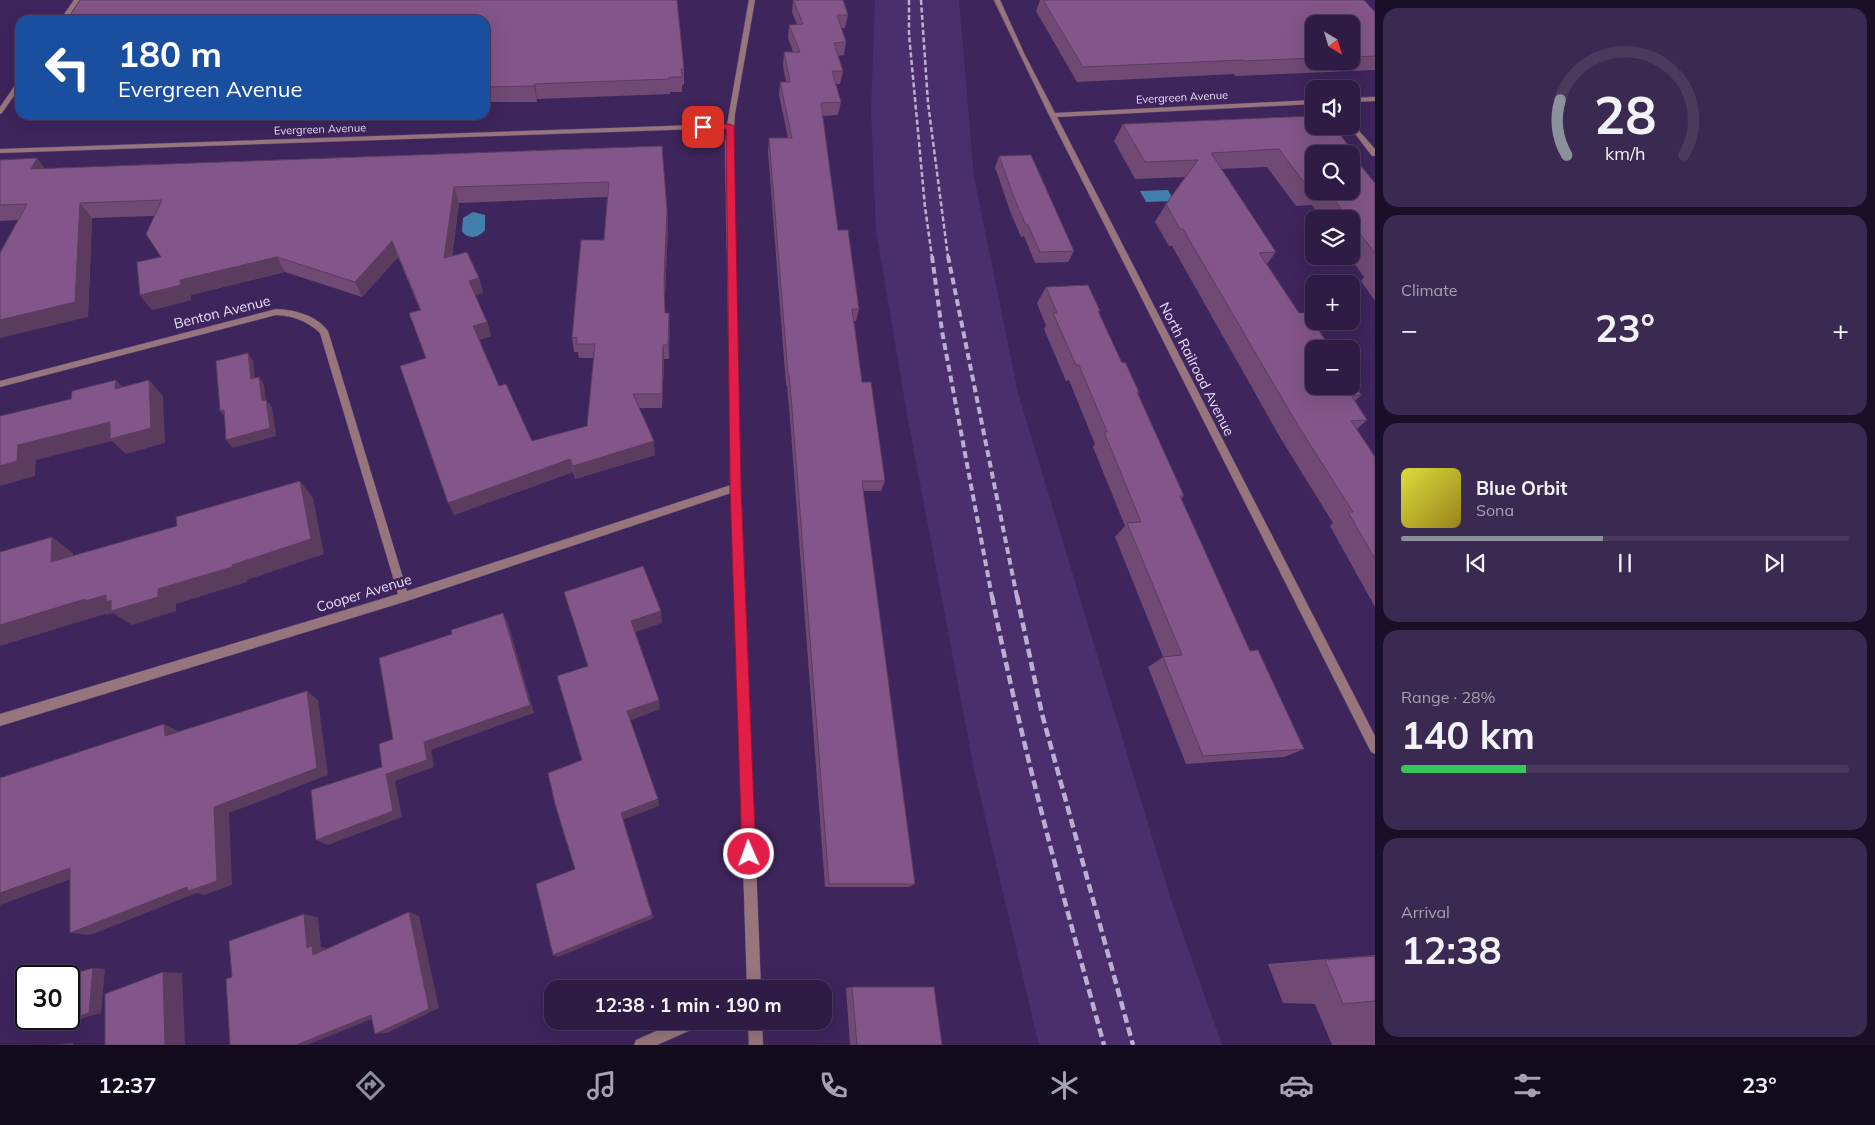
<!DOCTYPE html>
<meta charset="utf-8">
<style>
:root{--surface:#2e1c45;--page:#3a2950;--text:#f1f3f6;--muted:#a7a1b3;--line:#493a5e;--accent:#8c9099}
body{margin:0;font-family:Mulish,sans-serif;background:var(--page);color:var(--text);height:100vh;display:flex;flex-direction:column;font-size:19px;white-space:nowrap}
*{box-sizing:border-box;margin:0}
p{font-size:16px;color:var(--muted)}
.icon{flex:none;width:28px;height:28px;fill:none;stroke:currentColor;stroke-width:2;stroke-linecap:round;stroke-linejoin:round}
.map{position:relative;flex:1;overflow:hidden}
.side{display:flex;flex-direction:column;gap:8px;padding:8px;background:#190f26;width:500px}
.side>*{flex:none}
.top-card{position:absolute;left:15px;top:15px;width:475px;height:105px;border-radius:15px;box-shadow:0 5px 20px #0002,0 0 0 1px var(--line);background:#1a4fa0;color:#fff;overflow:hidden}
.needle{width:32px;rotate:142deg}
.tools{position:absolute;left:1305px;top:15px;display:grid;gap:10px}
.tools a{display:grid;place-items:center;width:55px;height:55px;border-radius:10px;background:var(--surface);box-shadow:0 5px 20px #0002,0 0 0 1px var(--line);font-size:25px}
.speed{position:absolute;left:15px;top:965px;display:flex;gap:10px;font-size:25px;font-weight:700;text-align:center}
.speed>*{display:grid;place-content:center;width:65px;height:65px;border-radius:50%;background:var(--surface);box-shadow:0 5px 20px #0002,0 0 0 1px var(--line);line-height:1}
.speed .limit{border:2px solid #111;border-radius:8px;background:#fff;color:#111}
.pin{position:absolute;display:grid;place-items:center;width:42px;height:42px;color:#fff;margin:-21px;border-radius:10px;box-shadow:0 2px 8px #0006}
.me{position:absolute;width:55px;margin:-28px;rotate:358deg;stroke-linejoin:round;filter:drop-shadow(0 0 4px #0008)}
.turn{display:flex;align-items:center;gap:18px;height:105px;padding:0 20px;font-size:22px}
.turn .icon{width:65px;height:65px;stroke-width:2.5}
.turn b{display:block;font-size:35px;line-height:42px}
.big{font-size:38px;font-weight:700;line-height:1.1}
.side .card{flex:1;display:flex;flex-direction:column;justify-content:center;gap:8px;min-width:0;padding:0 18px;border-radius:15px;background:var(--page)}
.side .dial{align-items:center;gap:0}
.dial svg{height:130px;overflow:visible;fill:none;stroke:var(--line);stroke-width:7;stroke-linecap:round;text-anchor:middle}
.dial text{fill:var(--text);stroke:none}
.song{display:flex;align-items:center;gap:15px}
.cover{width:60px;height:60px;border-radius:8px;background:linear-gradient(135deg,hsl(60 70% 55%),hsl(50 70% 35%))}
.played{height:5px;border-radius:2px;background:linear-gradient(90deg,var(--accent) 45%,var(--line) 45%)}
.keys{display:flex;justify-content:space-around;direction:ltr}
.heat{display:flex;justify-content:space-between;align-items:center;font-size:28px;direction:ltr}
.charge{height:8px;border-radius:4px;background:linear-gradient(90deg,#34c759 28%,var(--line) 0)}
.trip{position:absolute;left:544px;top:980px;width:288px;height:50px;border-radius:15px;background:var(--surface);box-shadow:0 5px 20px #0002,0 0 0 1px var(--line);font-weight:700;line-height:50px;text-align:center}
.tab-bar{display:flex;height:80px;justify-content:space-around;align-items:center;background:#120b1c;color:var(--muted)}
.tab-bar .icon{width:35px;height:35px}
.tab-bar .on{color:var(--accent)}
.tab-bar b{font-size:22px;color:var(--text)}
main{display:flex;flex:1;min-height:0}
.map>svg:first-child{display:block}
</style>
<main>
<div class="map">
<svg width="1375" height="1045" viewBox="0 0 1375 1045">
<rect width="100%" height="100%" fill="#3e255c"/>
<!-- built -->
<path fill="#4b2f6c" d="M875 0H959L974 177 1018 393 1172 903 1222 1045H1039L975 774 908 420 876 230 871 110Z"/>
<!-- water -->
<path fill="#427faa" d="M1168 190 1174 201 1146 202 1140 191Z
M473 212 485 215V230C479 238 468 240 462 231L463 218Z"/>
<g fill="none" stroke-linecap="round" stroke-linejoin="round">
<!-- street casing -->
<g stroke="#594375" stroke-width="1">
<path id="street" d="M74 0H80L66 20H60Z
M749 0H755L735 114 733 141 741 487 761 989H747L731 493 404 602 0 726V714L398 594 320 333C307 321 294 316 276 315L0 387V381L276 309C295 310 316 315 328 331L407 591 731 485 725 141 727 128 0 153V149L727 124Z
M994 0H1000L1024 53 1055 113 1314 100V104L1057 117 1375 736V754L1371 752 1049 115Z
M20 80V87L2 113 0 114V107L18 81Z
M1375 97V101L1351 102V98Z
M1351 123 1353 124 1375 149V156H1372L1349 126H1351Z
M679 1021H702L700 1026 657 1045H634L636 1040Z
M748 1021H762L763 1045H749Z"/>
</g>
<!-- street -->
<use href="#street" fill="#97757d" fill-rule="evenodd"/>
<!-- rail-far2 -->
<path stroke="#bcaed1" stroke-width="2.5" stroke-dasharray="5 2.5" stroke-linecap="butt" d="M909 0V34L925 207 932 257
M921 0 928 103 948 257"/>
<!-- rail-far1 -->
<path stroke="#bcaed1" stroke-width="4" stroke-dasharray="7 4" stroke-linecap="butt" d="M932 256 942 331 992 597
M948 256 1017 597"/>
<!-- rail -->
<path stroke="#bcaed1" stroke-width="4.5" stroke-dasharray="9 4.5" stroke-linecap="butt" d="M992 596C1022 747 1063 896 1104 1045
M1017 596 1042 714 1133 1045"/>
</g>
<!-- wall -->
<path fill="#704a75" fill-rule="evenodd" d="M793 0 848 15 845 28H842L846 42 844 55 838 56 843 71 840 84H836L841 102 838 115 822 116 838 230 859 309 856 321H854L862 382 885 481 881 491H863L915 884 909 887H825L790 419 787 385H786L768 151 769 138H788L779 95 780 82H786L783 66 784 52H793L788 38 789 25H797L792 12Z
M1040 0H1364L1375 12V70L1235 76 1234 74 1077 82 1036 11ZM1314 24H1351V61H1314Z
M485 20 684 69V84L682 85V92H670V94L537 99V102H485Z
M1123 124 1349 146 1347 149 1314 154V191H1351L1375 183V301L1361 281 1364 277 1349 256H1351V219H1322L1312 205 1296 206 1267 167 1221 169 1276 252 1267 264 1299 313 1361 395 1355 401 1367 420 1357 429 1375 457V607L1330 526 1333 523 1281 439 1172 246H1169L1155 222 1166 204 1185 177 1135 179 1114 141Z
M662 146 667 211 668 227 665 295V313H669V359H664L662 408H639L655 455 575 479 573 472 454 515 426 358 420 310 398 257 362 297 285 272 191 295V300L152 310 140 295 161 257 154 216 92 218 88 317 18 220 0 221V160L45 169ZM607 197 604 240 572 338 574 352H578L579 358H594L587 426 532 441 499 386 479 340 491 336 487 322 475 295 483 293 479 278 452 256 459 203Z
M999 156 1074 251 1068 262 1035 263 1024 236 1021 237 1010 211 995 167Z
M1046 287 1100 311 1099 313 1122 363 1139 392 1138 394 1184 496 1181 499 1250 651 1304 749 1284 757 1186 764 1148 667 1163 657 1115 537 1125 526 1093 447 1095 444 1069 380 1066 381 1044 329 1046 326 1037 303Z
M1375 955V1045H1332L1315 1004 1283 1003 1268 964Z
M852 987 942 1045H850L846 988Z"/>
<!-- shaded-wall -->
<path fill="#5b3c5f" d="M535 84 537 99V102L534 86Z
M37 158 49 174 31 169Z
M454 187 459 203 449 273 444 258Z
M80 203 92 218 88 317 0 338V320Z
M667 211 668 227 665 295 664 280Z
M392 241 398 257 362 297 355 282Z
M277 257 285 272 191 295V300L152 310 140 295 180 280Z
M479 278 483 293 474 296 469 281Z
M669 313 670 328 669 359 668 345Z
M487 322 491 336 478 340 473 326Z
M663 345 664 359 662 408V394Z
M248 353 253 361 256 387 251 379Z
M259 377 264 385 267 409 262 401Z
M116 380 130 396 115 389Z
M149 380 163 396 165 443 126 454 112 441 36 460 35 476 0 486V466L18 445Z
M266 400 272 407 276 436 233 448 226 440Z
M224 410 226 419 220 411Z
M654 441 655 455 575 479 573 466Z
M570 459 573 472 454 515 448 503Z
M300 481 313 498 324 554 247 580V582L176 604V611L132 625 113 613 106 615 105 614 0 646V625L85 599 106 595 158 589 232 565Z
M52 537 73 553V577L51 562Z
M661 611 662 623 633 633 631 621Z
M503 613 508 623 534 713 431 750 434 767 395 781 402 817 328 845 316 840 386 774 424 742Z
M307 691 318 700 328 775 229 813 232 885 204 895 197 893 90 935 70 933 187 887 214 807Z
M659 700 660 709 629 721 627 711Z
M164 724 180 732 165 736Z
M658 799 659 806 623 820 654 918 558 957 553 955 621 813Z
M70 868 90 872 0 905V893Z
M409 912 419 916 439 1008 387 1033 375 1034Z
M304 914 318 917 321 947 326 948 327 957 313 955 307 948Z
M93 968 105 969 101 1013 69 1022 57 1023Z
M163 972 182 973 185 1045H165Z
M384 1014 307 1045H296L371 1015Z
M73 1043V1045H52Z"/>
<!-- building -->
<path fill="#825688" stroke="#5b3c5f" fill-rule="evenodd" d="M80 0H677L684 69H681L682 77H669V79L535 84 534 86 485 87V20H67Z
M793 0H843L848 15H837L846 42 834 43 843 71H832L841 102 821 103 838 230H848L859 309H852L862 382H871L885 481H862L915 884H829L792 408 789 374H788L769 138H792L780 82H790L784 52H800L789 25 803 24Z
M1043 0H1364L1375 12V56L1351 57V24H1314V58L1244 61 1243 60 1083 67Z
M1314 116V126H1333L1349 146H1345L1351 154H1314V189H1309L1279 149 1211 153 1276 252 1259 253 1299 313H1308L1331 349H1314V386H1351V379L1361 395H1351L1367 420 1351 421 1375 457V559L1348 512H1353L1297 424 1183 229H1180L1166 204 1198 160 1145 162 1123 124Z
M662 146 667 211 664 280 665 313H669L668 345H663L662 394H633L654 441 573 466 570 459 448 503 400 366 426 358 409 313 421 310 392 241 355 282 277 257 180 280 181 285 140 295 137 262 161 257 146 234 162 200 80 203 75 302 0 320V253L27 204 0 205V160L37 158 31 169ZM609 182 604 240H581L572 338 577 337V344H595L587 426 532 441 506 384 499 386 473 326 487 322 469 281 479 278 467 252 444 258 454 187Z
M1351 154 1375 183V253L1351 222V219H1349L1328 191H1351Z
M1031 155 1074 251 1040 252 1028 225H1026L1015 200 999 156Z
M1088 285 1100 311H1098L1122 363 1125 362 1139 392H1137L1184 496H1180L1250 651 1258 650 1304 749 1203 756 1163 657 1182 655 1127 523 1141 522 1104 432H1107L1079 365H1076L1053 313H1057L1046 287Z
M248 353 251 379 259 377 262 401 266 400 270 428 226 440 224 410 220 411 216 361Z
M116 380 115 389 149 380 151 428 110 439V422L18 445 17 461 0 466V416L71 399 72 391Z
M300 481 311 539 232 565V567L158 589V597L111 611V600L106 602V595L85 601V599L0 625V552L52 537 51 562 177 526 176 517Z
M643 566 661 611 631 621 659 700 627 711 658 799 621 813 652 915 553 955 536 884 575 869 555 804 548 773 582 760 557 676 588 666 564 592Z
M503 613 530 705 424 742 427 760 386 774 393 811 316 840 311 790 382 767 379 744 393 739 379 658 452 634 451 630Z
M307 691 317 768 214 807 217 881 188 891 187 887 70 933V868L0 893V778L164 724 165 736Z
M409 912 429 1009 375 1034 371 1015 296 1045H230L226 979 232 977 229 941 304 914 307 948 312 946 313 955Z
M1375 956V1001L1343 1004 1325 960Z
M93 968 89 1013 57 1023V1019H69V976H66Z
M163 972 165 1045H105V994Z
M852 987H934L942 1045H857Z"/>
<!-- route -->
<path fill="#e11d48" stroke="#92132f" d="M730 124 734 126 741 487 756 854 754 859 749 861 744 859 742 854 730 487 726 129 703 130 699 127 703 125Z"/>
<g text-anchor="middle" stroke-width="5" stroke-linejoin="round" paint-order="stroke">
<!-- far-street labels -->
<g font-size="11" fill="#e9dffb" stroke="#3e255c">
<text transform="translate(1182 97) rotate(-3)" y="4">Evergreen Avenue</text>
<text transform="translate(320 129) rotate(-2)" y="4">Evergreen Avenue</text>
</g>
<!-- street labels -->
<g font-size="14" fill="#e9dffb" stroke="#3e255c">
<text transform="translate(222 312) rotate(-14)" y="5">Benton Avenue</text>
<text transform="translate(1197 369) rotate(63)" y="5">North Railroad Avenue</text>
<text transform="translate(364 593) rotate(-17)" y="5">Cooper Avenue</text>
</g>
</g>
</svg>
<div class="tools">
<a><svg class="needle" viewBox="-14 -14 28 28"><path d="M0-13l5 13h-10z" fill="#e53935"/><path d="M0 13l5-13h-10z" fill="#a7a1b3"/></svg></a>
<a><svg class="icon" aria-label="sound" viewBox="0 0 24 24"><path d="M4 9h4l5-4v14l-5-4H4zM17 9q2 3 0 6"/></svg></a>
<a><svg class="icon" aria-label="search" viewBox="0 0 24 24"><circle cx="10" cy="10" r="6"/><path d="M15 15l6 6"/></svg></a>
<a><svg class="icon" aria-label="layers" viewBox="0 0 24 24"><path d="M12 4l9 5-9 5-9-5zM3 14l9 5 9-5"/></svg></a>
<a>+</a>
<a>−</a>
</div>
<div class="speed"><div class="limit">30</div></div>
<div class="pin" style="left:703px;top:127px;background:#d93025"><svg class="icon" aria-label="arrive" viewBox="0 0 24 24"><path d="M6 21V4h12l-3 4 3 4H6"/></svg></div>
<svg class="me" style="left:749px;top:854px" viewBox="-20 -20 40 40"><circle r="17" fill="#e11d48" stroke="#fff" stroke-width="3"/><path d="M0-11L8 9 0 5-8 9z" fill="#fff"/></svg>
<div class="trip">12:38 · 1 min · 190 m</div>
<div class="top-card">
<div class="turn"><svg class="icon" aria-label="left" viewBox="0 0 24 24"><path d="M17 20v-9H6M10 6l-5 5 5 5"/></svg><div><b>180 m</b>Evergreen Avenue</div></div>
</div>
</div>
<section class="side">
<div class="card dial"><svg viewBox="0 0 100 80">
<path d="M14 69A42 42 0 1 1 86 69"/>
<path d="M14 69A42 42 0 0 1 10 35" stroke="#8c9099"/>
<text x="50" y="56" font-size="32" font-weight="700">28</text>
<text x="50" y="72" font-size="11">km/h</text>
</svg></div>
<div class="card"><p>Climate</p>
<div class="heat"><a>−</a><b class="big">23°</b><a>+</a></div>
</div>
<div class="card">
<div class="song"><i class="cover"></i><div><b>Blue Orbit</b><p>Sona</p></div></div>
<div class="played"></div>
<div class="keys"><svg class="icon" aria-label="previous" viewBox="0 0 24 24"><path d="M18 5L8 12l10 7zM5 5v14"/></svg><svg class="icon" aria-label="pause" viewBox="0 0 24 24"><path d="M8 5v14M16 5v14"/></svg><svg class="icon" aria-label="next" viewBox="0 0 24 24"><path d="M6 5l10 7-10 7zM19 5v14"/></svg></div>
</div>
<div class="card"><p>Range · 28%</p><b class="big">140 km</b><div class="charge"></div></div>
<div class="card"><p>Arrival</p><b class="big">12:38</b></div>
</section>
</main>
<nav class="tab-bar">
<b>12:37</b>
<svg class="icon on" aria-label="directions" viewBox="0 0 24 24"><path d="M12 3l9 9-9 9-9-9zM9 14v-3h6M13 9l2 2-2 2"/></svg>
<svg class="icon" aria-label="music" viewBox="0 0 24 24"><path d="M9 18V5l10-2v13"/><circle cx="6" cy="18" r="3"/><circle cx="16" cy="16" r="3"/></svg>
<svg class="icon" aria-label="phone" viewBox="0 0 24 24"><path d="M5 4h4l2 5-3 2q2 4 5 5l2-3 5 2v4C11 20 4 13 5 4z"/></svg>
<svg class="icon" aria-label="climate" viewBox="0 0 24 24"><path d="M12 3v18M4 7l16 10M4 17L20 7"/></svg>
<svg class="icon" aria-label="car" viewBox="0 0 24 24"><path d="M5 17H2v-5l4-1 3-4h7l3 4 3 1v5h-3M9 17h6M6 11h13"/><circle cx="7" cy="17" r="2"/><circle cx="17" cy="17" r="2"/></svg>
<svg class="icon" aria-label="filters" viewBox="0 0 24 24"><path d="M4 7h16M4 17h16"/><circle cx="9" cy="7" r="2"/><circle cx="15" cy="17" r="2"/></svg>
<b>23°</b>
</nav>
